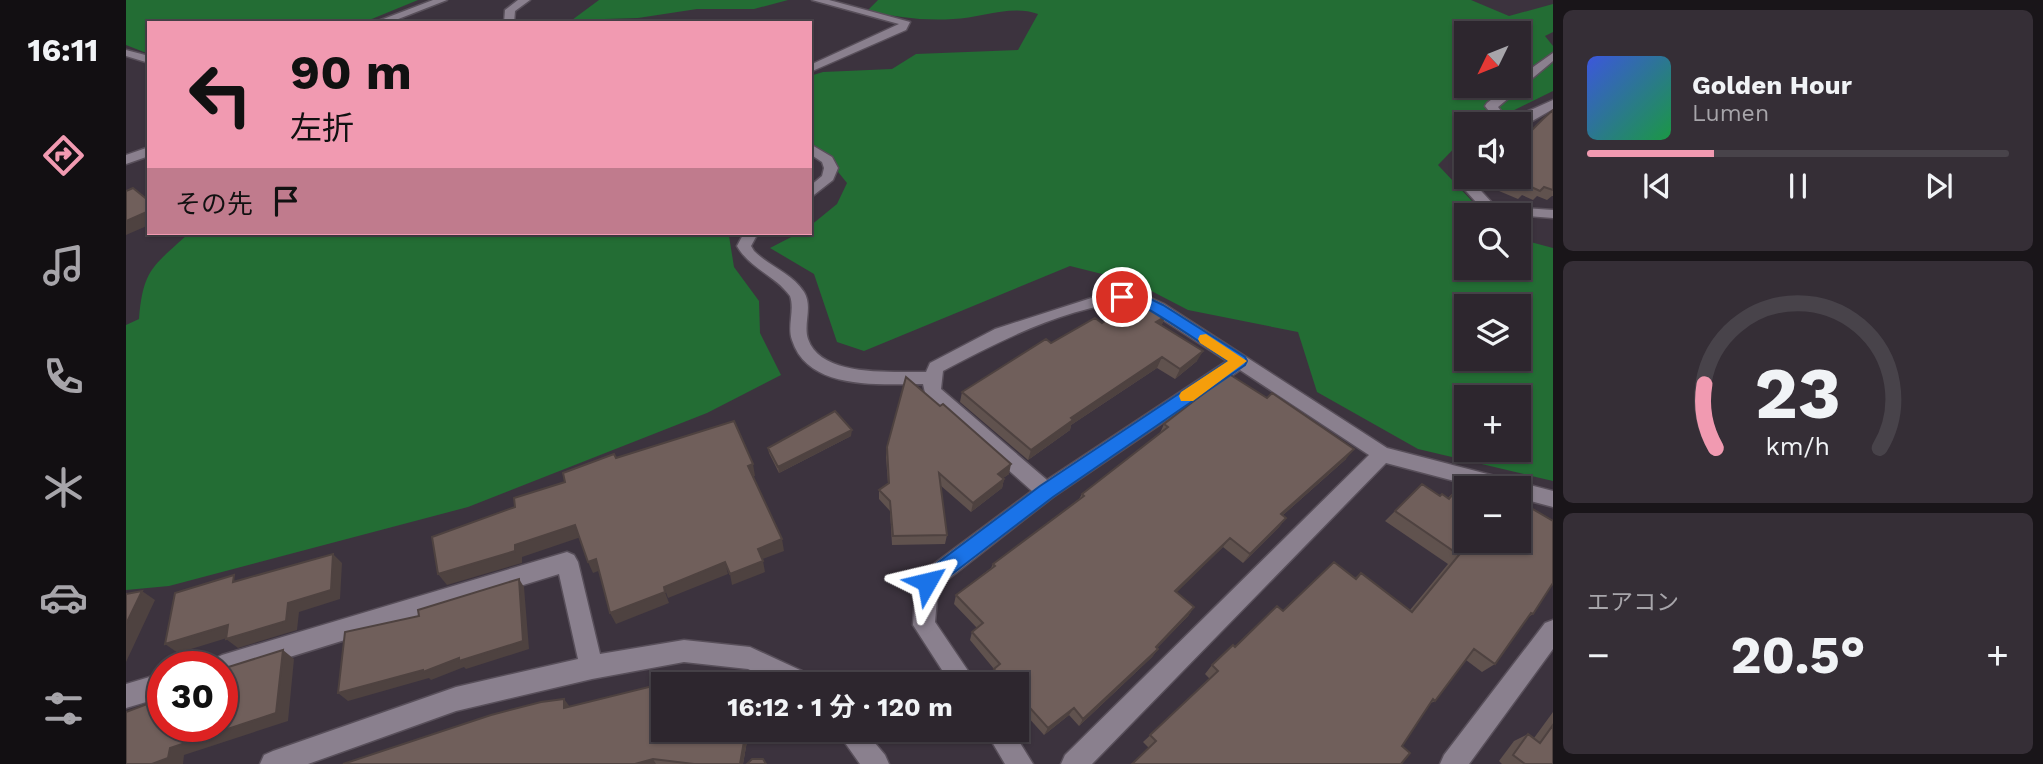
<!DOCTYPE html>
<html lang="ja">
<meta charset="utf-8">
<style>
:root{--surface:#2d262e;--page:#352e36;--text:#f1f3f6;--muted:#a7a5aa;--line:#48434a;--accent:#f19ab1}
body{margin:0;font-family:"Work Sans","Noto Sans JP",sans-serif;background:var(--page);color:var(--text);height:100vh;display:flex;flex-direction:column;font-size:26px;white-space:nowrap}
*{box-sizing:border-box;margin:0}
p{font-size:23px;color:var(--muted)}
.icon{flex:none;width:38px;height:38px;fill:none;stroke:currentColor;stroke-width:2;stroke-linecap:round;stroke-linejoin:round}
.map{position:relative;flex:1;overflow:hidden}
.sheet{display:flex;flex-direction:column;gap:10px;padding:10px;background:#191519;width:490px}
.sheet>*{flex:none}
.guide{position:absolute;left:21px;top:21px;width:665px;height:214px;border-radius:0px;box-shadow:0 2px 5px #0004,0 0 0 2px var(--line);background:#f19ab1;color:#111;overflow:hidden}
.needle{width:46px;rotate:227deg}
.tools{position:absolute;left:1328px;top:21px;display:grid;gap:14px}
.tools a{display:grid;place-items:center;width:77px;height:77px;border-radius:0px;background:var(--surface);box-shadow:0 2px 5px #0004,0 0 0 2px var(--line);font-size:35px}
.speed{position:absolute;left:21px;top:651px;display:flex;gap:14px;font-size:35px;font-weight:700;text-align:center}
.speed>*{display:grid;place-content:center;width:91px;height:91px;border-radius:50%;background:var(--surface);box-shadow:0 2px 5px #0004,0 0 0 2px var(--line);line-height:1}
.speed .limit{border:10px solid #d22;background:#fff;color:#111}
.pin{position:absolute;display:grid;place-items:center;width:60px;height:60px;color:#fff;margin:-30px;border:4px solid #fff;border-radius:50%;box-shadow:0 2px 7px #0007}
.me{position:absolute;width:77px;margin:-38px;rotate:53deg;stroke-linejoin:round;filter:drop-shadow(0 0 5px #0008)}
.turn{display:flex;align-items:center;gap:24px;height:147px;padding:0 28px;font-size:32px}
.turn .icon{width:91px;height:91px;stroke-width:2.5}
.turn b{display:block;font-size:49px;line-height:60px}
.then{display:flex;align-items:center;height:66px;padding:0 28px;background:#0003;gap:14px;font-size:26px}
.big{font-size:52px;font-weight:700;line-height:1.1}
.sheet .widget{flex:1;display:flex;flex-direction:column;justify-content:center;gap:10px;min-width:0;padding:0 24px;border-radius:10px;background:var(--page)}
.sheet .dial{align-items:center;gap:0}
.dial svg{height:182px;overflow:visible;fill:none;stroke:var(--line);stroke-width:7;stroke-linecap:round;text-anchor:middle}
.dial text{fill:var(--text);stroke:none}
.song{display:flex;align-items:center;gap:21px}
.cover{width:84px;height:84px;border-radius:10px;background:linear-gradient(135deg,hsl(230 70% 55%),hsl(140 70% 35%))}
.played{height:7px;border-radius:4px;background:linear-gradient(90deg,var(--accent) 30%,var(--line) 30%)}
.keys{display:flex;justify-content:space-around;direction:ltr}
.heat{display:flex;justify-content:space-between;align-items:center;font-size:38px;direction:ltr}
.trip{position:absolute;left:525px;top:672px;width:378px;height:70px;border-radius:0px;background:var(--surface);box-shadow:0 2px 5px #0004,0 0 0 2px var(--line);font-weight:700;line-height:70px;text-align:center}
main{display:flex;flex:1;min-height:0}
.menu{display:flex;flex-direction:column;width:126px;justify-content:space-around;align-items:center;background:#120f12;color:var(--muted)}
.menu .icon{width:49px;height:49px}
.menu .on{color:var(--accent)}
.menu b{font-size:32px;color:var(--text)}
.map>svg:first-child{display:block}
</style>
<main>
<nav class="menu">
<b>16:11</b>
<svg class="icon on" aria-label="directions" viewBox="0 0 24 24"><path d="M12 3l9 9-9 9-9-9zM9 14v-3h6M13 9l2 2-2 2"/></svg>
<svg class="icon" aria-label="music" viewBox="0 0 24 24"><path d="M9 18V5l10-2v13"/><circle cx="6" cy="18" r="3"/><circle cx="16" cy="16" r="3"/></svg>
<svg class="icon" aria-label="phone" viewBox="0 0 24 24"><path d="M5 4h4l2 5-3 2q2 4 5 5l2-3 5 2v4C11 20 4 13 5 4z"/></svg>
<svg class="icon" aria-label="climate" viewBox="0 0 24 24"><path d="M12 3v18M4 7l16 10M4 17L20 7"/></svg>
<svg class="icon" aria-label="car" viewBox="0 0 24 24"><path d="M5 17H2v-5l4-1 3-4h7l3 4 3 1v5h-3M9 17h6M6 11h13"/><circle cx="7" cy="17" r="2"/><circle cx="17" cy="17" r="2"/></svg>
<svg class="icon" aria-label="filters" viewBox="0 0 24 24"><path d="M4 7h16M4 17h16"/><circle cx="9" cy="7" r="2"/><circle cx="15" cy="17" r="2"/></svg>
</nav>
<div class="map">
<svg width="1427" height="764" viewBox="0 0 1427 764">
<rect width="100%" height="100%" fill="#3c333e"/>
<!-- forest -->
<path fill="#236d34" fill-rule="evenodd" d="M0 0H292L236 23H23V54L0 45Z
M473 0H662L628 9H571L512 18 446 20Z
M752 0H1345L1383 16 1427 4V32L1419 36 1427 46V91L1360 124H1340V136L1312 165 1359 215H1340V268H1393V239L1427 248V481L1292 449 1191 392 1172 332 1062 310 1008 282 944 266 738 351 711 342 688 274 644 248 673 233H684V226L711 204 721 183 700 157 684 146V76L697 72 766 69 790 54 892 50 912 14C886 4 855 18 827 19 798 21 769 17 741 11ZM1340 33H1393V86H1340ZM1340 306H1393V359H1340ZM1340 397H1393V450H1340Z
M63 233H606L603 236 608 267 633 301 634 333 655 375 581 413 342 507 43 586 0 590V325L13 319C17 268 28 266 63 233Z"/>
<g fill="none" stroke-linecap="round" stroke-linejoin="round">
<!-- minor casing -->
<g stroke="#584f5a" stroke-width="3">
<path id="minor" d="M307 0H321L262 23H247Z
M392 0H404L389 11 388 23H378L379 10Z
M686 0H703L784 22 780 30 684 72V65L773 24Z
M0 50 23 56V63L0 56Z
M1427 53V61L1372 107 1385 124H1373L1359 106 1361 103 1383 86H1393V77Z
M1427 100V109L1396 127 1386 124 1398 113Z
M684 144 706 157 712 168 707 180 684 198V186L696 176 698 168 696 162 684 154Z
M23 147V156L0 164V155Z
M1340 172V177H1346L1345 180 1369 206 1427 210V218L1360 213 1331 181 1335 173Z
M618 233H632L625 246 628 251C644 267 666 273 678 292 687 307 677 324 682 339 695 378 767 371 800 372L804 363 869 329 981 293 1010 291 1038 304 1261 448 1427 491V507L1393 498V488H1355L1260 463 966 764H935L939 755 1243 455 1114 370 927 497 812 587 809 622 851 684H825L787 625 790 582 793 575 906 491 800 397 797 384C754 384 682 391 666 340 661 326 669 310 664 296 649 275 624 269 611 246ZM1008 301 1101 361 921 480 815 389 817 371C875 340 942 306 1008 301Z
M441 552 448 555 452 562 474 654 558 640 624 647 687 676 691 684H654L622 669 558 662 466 679 330 711 182 764H134L138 755 147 751 330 687 452 659 433 574 96 678V667H84L88 659 96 655Z
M1427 620V649L1343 764H1314L1318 755 1419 623Z
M37 673V697L0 708V684Z
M710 730H738L759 755 763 764H734Z
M859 730H886L907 764H879Z"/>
</g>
<!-- minor -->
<use href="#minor" fill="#8a808e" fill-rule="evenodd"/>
</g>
<!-- wall -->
<path fill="#60524e" d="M1427 110V196H1426L1421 200 1411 196 1407 200 1396 195 1392 199 1373 191 1382 177H1393Z
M1040 316 1035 326 1071 361 1049 379 1031 368 945 425 944 430 902 460 834 402 836 392 925 343 976 323Z
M1038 424 1220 459 1157 515 1160 518 1153 527 1117 563 1097 547 1050 592 1068 607 1062 616 1031 648 1032 649 1026 657 953 726 943 715 918 735 892 706 891 707V684H871L865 677 868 669 844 640 846 632 851 628 828 604 830 595 865 568 867 564 953 499 956 494 1034 433Z
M725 436 653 473 643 453 642 448Z
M761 447 883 474 877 478 878 479 876 488 845 512 814 485 821 535 819 544 766 545 764 511 753 499V490L762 484 760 457Z
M1336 483 1407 614 1401 618 1369 664 1356 672 1340 660 1309 701 1303 704 1023 748 1017 742 1084 679 1079 674 1086 665 1109 647 1157 611 1229 578 1235 573 1284 610 1322 564 1259 521 1296 484 1314 496 1322 498Z
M444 707 537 730H623L617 764H217Z
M1427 712V764H1376L1373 761 1388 741 1402 734 1408 738Z"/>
<!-- shaded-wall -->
<path fill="#4e4240" d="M23 211V225L0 235V221Z
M1040 316 1035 326 1030 322Z
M1077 351 1071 361 1049 379 1054 369Z
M1036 357 1031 368 945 425 944 430 902 460 905 450 945 418Z
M726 430 725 436 653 473 652 467Z
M1228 449 1220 459 1148 523 1155 514Z
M627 464 629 476 624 478 622 466Z
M885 464 883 474 870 483 872 474Z
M878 479 876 488 845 512 847 503Z
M1160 518 1153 527 1117 563 1124 554Z
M449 525 455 537 396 557V563L321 585 312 574 389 545Z
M1104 538 1097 547 1043 600 1049 591Z
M656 539 658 551 634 560 632 549Z
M207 554 216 563 214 599 173 612 171 630 112 648 100 639Z
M470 559 475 570 467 573 462 562Z
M637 561 639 572 606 585 604 574Z
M599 562 602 574 542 598 538 587Z
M393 579 398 587 403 649 340 669 338 667 305 680 303 678 222 701 212 693Z
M16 591 29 600 0 662V624Z
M539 592 543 603 490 624 484 613Z
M1068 607 1062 616 1024 655 1030 647Z
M102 625 114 634 52 653 39 644Z
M1032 649 1026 657 953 726 957 719Z
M157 650 168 659 162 721 58 755 57 764H26Z
M438 699 444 707 438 708Z
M948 708 943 715 918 735 922 728Z
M620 730H623L617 764H614Z
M527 759 530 764H509Z"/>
<!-- building -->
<path fill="#705f5b" stroke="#4e4240" stroke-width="2" d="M1427 110V190L1418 187 1414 191 1403 186 1399 189 1380 182 1383 177H1393V143L1417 119Z
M7 188 23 201V211L0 221V191Z
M1013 299 1040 316 1030 322 1077 351 1054 369 1036 357 945 418 947 420 905 450 836 392 920 339 925 343 969 318 976 323Z
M1103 374 1141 398 1146 393 1228 449 1155 514 1160 518 1124 554 1104 538 1049 591 1068 607 1030 647 1032 649 957 719 948 708 922 728 896 699 893 701 891 698V684H880L868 669 874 664 846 632 857 623 830 595 869 566 867 564 958 496 956 494 1042 427 1038 424Z
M780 377 814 406 817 404 885 464 872 474 878 479 847 503 813 473 821 535 767 536 764 501 753 490 763 483 761 447Z
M709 411 726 430 652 467 642 448Z
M608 421 627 464 622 466 656 539 632 549 637 561 604 574 599 562 538 587 539 592 484 613 470 559 462 562 449 525 389 545V551L312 574 306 537 389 507 388 498 439 482 437 473 488 454 490 458Z
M1336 483 1345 488H1340V541H1393V501L1427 521V583L1407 614 1405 613 1369 664 1348 649 1309 701 1307 699 1276 746 1284 753 1275 764H1006L1030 741 1024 735 1092 671 1086 665 1107 645 1109 647 1151 606 1157 611 1208 562 1230 579 1235 573 1286 612 1333 555 1269 511 1296 484 1314 496 1316 494 1323 499Z
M207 554 205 590 162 603 160 621 100 639 102 625 39 644 49 593 108 575 107 582Z
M393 579 397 641 333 661V658L297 672V670L212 693 219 632 293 616 292 610Z
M16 591 0 624V594Z
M157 650 150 713 44 748 42 758 26 764H0V712L37 698V726H96V669Z
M551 680 580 684H537V730H620L614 764H568L527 759 509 764H217L365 715 415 702 438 699V708Z
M1427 725V764H1399L1387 755 1402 734 1414 743Z
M626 759H637L640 764H621Z"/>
<!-- route -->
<path fill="#1a73e8" stroke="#114b97" stroke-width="2" d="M1010 292 1037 305 1119 357 1121 361 1119 365 927 497 808 588 801 591 794 588 791 582 794 576 914 486 1102 361C1073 342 1044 321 1013 304 1005 300 995 304 989 297L996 292Z"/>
<!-- slow -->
<path fill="#f59e0b" d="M1080 334 1121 361 1067 401H1055L1053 396 1055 392 1102 361 1074 343 1072 339 1074 335Z"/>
</svg>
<div class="tools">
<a><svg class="needle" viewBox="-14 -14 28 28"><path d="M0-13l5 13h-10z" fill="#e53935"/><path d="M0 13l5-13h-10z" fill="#a7a5aa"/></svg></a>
<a><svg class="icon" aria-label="sound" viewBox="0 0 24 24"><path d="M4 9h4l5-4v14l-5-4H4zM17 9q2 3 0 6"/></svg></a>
<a><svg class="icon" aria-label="search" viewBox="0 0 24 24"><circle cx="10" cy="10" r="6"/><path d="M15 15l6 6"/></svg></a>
<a><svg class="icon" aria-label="layers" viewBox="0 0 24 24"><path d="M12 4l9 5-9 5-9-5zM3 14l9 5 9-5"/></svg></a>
<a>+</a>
<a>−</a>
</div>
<div class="speed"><div class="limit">30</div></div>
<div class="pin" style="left:996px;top:297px;background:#d93025"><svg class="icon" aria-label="arrive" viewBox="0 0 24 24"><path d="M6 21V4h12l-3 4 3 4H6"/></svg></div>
<svg class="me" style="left:801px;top:582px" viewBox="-20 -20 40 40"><path d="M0-17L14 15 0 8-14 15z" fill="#1a73e8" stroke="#fff" stroke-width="4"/></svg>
<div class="trip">16:12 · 1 分 · 120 m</div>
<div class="guide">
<div class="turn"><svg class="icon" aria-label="left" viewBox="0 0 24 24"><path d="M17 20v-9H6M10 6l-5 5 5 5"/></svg><div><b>90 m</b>左折</div></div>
<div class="then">その先<svg class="icon" aria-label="arrive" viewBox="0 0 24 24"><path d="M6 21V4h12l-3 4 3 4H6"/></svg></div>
</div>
</div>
<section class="sheet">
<div class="widget">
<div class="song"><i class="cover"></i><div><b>Golden Hour</b><p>Lumen</p></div></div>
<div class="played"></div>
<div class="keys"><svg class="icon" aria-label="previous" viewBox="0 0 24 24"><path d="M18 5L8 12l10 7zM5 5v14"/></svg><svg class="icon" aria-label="pause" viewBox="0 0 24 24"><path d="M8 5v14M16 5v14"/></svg><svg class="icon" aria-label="next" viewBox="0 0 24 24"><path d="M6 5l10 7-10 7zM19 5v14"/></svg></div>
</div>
<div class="widget dial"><svg viewBox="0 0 100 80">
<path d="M14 69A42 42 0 1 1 86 69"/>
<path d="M14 69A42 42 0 0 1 9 41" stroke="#f19ab1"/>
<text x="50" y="56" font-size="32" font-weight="700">23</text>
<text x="50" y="72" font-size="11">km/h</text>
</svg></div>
<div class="widget"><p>エアコン</p>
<div class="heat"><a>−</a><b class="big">20.5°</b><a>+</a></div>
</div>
</section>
</main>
